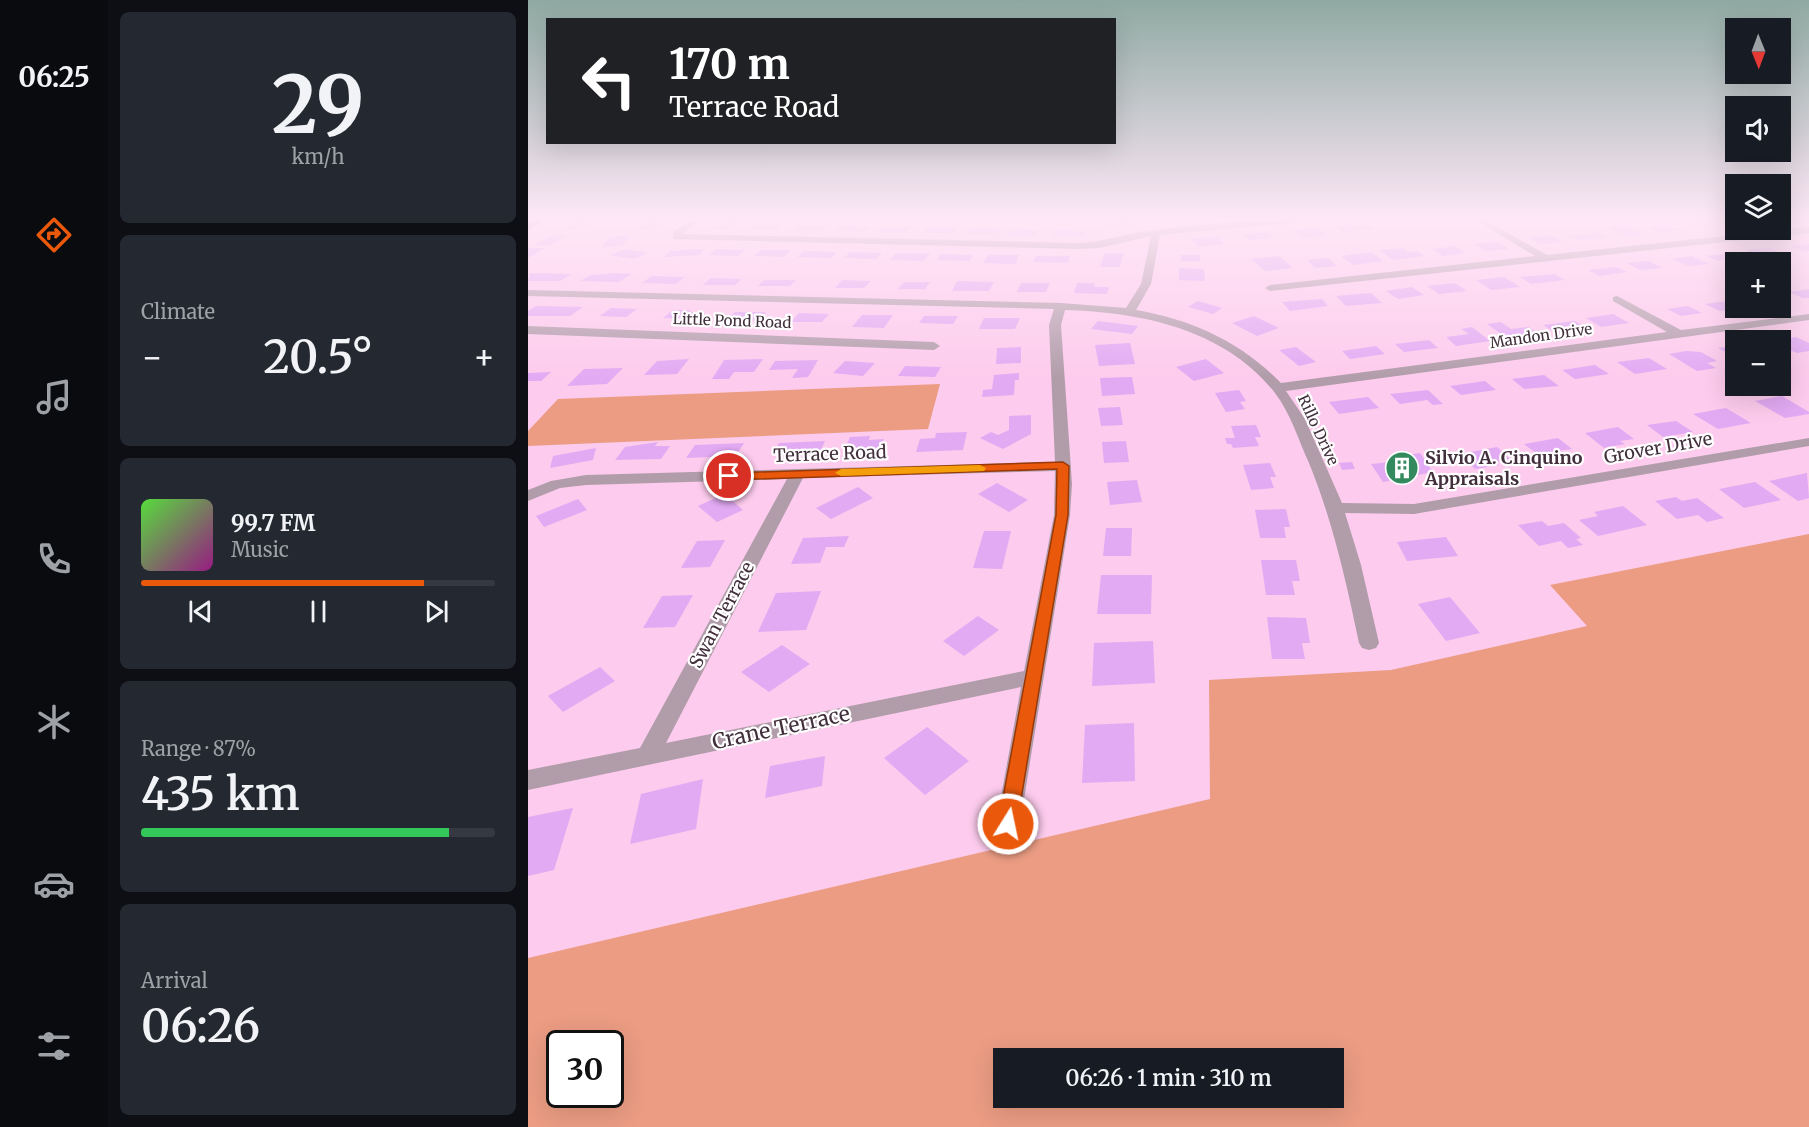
<!DOCTYPE html>
<meta charset="utf-8">
<style>
:root{--surface:#171b24;--page:#242831;--text:#f1f3f6;--muted:#9ea1a6;--line:#363941;--accent:#ea580c}
body{margin:0;font-family:Merriweather,serif;background:var(--page);color:var(--text);height:100vh;display:flex;flex-direction:column;font-size:22px;white-space:nowrap}
*{box-sizing:border-box;margin:0}
p{font-size:20px;color:var(--muted)}
.icon{flex:none;width:33px;height:33px;fill:none;stroke:currentColor;stroke-width:2;stroke-linecap:round;stroke-linejoin:round}
.map{position:relative;flex:1;overflow:hidden}
.side{display:flex;flex-direction:column;gap:12px;padding:12px;background:#0d0f14;width:420px}
.side>*{flex:none}
.top-card{position:absolute;left:18px;top:18px;width:570px;height:126px;border-radius:0px;box-shadow:0 6px 24px #0002;background:#202124;color:#fff;overflow:hidden}
.needle{width:39px;rotate:179deg}
.buttons{position:absolute;left:1197px;top:18px;display:grid;gap:12px}
.buttons a{display:grid;place-items:center;width:66px;height:66px;border-radius:0px;background:var(--surface);box-shadow:0 6px 24px #0002;font-size:30px}
.speed{position:absolute;left:18px;top:1030px;display:flex;gap:12px;font-size:30px;font-weight:700;text-align:center}
.speed>*{display:grid;place-content:center;width:78px;height:78px;border-radius:50%;background:var(--surface);box-shadow:0 6px 24px #0002;line-height:1}
.speed .limit{border:3px solid #111;border-radius:9px;background:#fff;color:#111}
.pin{position:absolute;display:grid;place-items:center;width:51px;height:51px;color:#fff;margin:-26px;border:3px solid #fff;border-radius:50%;box-shadow:0 2px 6px #0007}
.me{position:absolute;width:66px;margin:-33px;rotate:10deg;stroke-linejoin:round;filter:drop-shadow(0 0 4px #0008)}
.turn{display:flex;align-items:center;gap:21px;height:126px;padding:0 24px;font-size:27px}
.turn .icon{width:78px;height:78px;stroke-width:2.5}
.turn b{display:block;font-size:42px;line-height:51px}
.big{font-size:45px;font-weight:600;line-height:1.1}
.side .tile{flex:1;display:flex;flex-direction:column;justify-content:center;gap:9px;min-width:0;padding:0 21px;border-radius:9px;background:var(--page)}
.side .dial{align-items:center;gap:0}
.dial b{font-size:78px;line-height:1}
.song{display:flex;align-items:center;gap:18px}
.cover{width:72px;height:72px;border-radius:9px;background:linear-gradient(135deg,hsl(110 70% 55%),hsl(310 70% 35%))}
.played{height:6px;border-radius:3px;background:linear-gradient(90deg,var(--accent) 80%,var(--line) 80%)}
.keys{display:flex;justify-content:space-around;direction:ltr}
.heat{display:flex;justify-content:space-between;align-items:center;font-size:33px;direction:ltr}
.charge{height:9px;border-radius:4px;background:linear-gradient(90deg,#34c759 87%,var(--line) 0)}
.trip{position:absolute;left:465px;top:1048px;width:351px;height:60px;border-radius:0px;background:var(--surface);box-shadow:0 6px 24px #0002;font-weight:600;line-height:60px;text-align:center}
main{display:flex;flex:1;min-height:0}
.tabs{display:flex;flex-direction:column;width:108px;justify-content:space-around;align-items:center;background:#090b0e;color:var(--muted)}
.tabs .icon{width:42px;height:42px}
.tabs .on{color:var(--accent)}
.tabs b{font-size:27px;color:var(--text)}
.map>svg:first-child{display:block}
</style>
<main>
<nav class="tabs">
<b>06:25</b>
<svg class="icon on" aria-label="directions" viewBox="0 0 24 24"><path d="M12 3l9 9-9 9-9-9zM9 14v-3h6M13 9l2 2-2 2"/></svg>
<svg class="icon" aria-label="music" viewBox="0 0 24 24"><path d="M9 18V5l10-2v13"/><circle cx="6" cy="18" r="3"/><circle cx="16" cy="16" r="3"/></svg>
<svg class="icon" aria-label="phone" viewBox="0 0 24 24"><path d="M5 4h4l2 5-3 2q2 4 5 5l2-3 5 2v4C11 20 4 13 5 4z"/></svg>
<svg class="icon" aria-label="climate" viewBox="0 0 24 24"><path d="M12 3v18M4 7l16 10M4 17L20 7"/></svg>
<svg class="icon" aria-label="car" viewBox="0 0 24 24"><path d="M5 17H2v-5l4-1 3-4h7l3 4 3 1v5h-3M9 17h6M6 11h13"/><circle cx="7" cy="17" r="2"/><circle cx="17" cy="17" r="2"/></svg>
<svg class="icon" aria-label="filters" viewBox="0 0 24 24"><path d="M4 7h16M4 17h16"/><circle cx="9" cy="7" r="2"/><circle cx="15" cy="17" r="2"/></svg>
</nav>
<section class="side">
<div class="tile dial"><b>29</b><p>km/h</p></div>
<div class="tile"><p>Climate</p>
<div class="heat"><a>−</a><b class="big">20.5°</b><a>+</a></div>
</div>
<div class="tile">
<div class="song"><i class="cover"></i><div><b>99.7 FM</b><p>Music</p></div></div>
<div class="played"></div>
<div class="keys"><svg class="icon" aria-label="previous" viewBox="0 0 24 24"><path d="M18 5L8 12l10 7zM5 5v14"/></svg><svg class="icon" aria-label="pause" viewBox="0 0 24 24"><path d="M8 5v14M16 5v14"/></svg><svg class="icon" aria-label="next" viewBox="0 0 24 24"><path d="M6 5l10 7-10 7zM19 5v14"/></svg></div>
</div>
<div class="tile"><p>Range · 87%</p><b class="big">435 km</b><div class="charge"></div></div>
<div class="tile"><p>Arrival</p><b class="big">06:26</b></div>
</section>
<div class="map">
<svg width="1281" height="1127" viewBox="0 0 1281 1127">
<rect width="100%" height="100%" fill="#fdcbed"/>
<!-- green -->
<path fill="#eb9c83" fill-rule="evenodd" d="M412 384 400 429 0 446V431L30 399Z
M1281 534V1127H0V958L682 799 681 680 863 670 1059 626 1022 585ZM32 1044H82V1095H32ZM476 1059H806V1098H476Z"/>
<!-- building -->
<path fill="#e2aaf3" d="M50 220H66L50 229H34Z
M122 220H138L125 229H108Z
M199 220H210L199 229H182Z
M599 220 609 224 582 229 574 224Z
M1178 221 1189 226 1172 228 1160 223Z
M838 223 847 229 814 232 806 226Z
M228 224 256 225 249 230 221 229Z
M271 225H299L292 231H263Z
M313 225 343 226 337 232 307 231Z
M1098 225 1117 234 1096 236 1078 227Z
M1136 225 1143 226 1154 230 1132 233 1121 228Z
M400 226H431L426 233H395Z
M355 227H384L379 233 350 232Z
M790 228 800 235 775 238 765 230Z
M441 229H472L469 234H437Z
M483 229 511 230 509 235H480Z
M527 230 559 231 557 236H525Z
M739 232 746 237 721 240 715 234Z
M1068 233 1078 237 1051 240 1042 236Z
M24 235H39L21 245H6Z
M102 235 94 246 74 247 82 237Z
M1023 236 1035 242 1012 244 1001 238Z
M689 237 697 244 670 247 663 239Z
M969 242 981 249 958 251 946 244Z
M1281 244V251H1275L1263 246Z
M927 246 938 253 915 256 905 249Z
M0 248H17L0 258Z
M875 248 880 252 890 251 896 256 865 260 851 250Z
M1241 248 1254 253 1230 256 1217 250Z
M98 249 120 253 105 259 82 255Z
M176 249 171 255 136 257 142 251Z
M189 249 218 250 209 256 180 255Z
M233 250H263L256 257 226 256Z
M276 251 309 252 303 258 269 257Z
M322 252 354 253 348 259 316 258Z
M843 252 855 261 825 265 813 256Z
M368 253H402L396 261 362 260Z
M577 253H596L592 267H572Z
M1207 253 1217 258 1190 261 1178 256Z
M413 254 445 255 441 261 409 260Z
M460 255H491L487 264 455 263Z
M653 255H672V261H653Z
M508 256H542L540 263 505 262Z
M751 256 765 268 737 271 723 259Z
M1164 256 1181 264 1161 266 1144 259Z
M800 258 809 266 787 268 779 260Z
M1121 261 1135 268 1112 270 1099 263Z
M1088 267 1100 272 1071 276 1060 270Z
M651 268 676 269 677 281 651 280Z
M2 273 44 274 32 281H0Z
M90 273 104 274 91 282 52 281 63 275Z
M1026 274 1037 280 1003 284 992 277Z
M124 276 157 277 148 284 114 283Z
M976 277 992 287 963 290 948 280Z
M183 278 214 279 207 285H175Z
M236 280H268L262 286H230Z
M314 280 343 281 336 288H307Z
M429 281 466 282 461 291H424Z
M376 282H402L397 289H370Z
M493 283H522L518 292H489Z
M549 283H567L566 287H581L579 294 546 293Z
M927 283 939 291 911 294 899 286Z
M884 287 896 295 870 299 858 291Z
M1281 289V298H1275L1260 292Z
M843 293 854 303 818 306 808 296Z
M794 299 800 306 762 311 754 302Z
M1206 300 1208 309 1192 311 1177 304Z
M670 301 694 308 685 314 660 307Z
M8 306 55 307 42 316H0V311Z
M1160 306 1174 313 1153 316 1139 309Z
M83 308 109 309 98 317 72 316Z
M145 310H163L162 312H174L166 319 135 318Z
M207 312H238L230 321 198 320Z
M271 313 301 314 294 322H263Z
M1085 314 1101 323 1073 327 1058 318Z
M334 315H365L356 328 324 327Z
M396 316H430L425 324 391 323Z
M726 316 751 328 729 336 704 323Z
M456 318H492L487 329H451Z
M570 321 610 326 604 334 563 329Z
M1047 321 1059 328 1027 333 1015 325Z
M973 322 983 329 1000 327 1012 334 980 339 959 324Z
M944 327 962 341 928 346 918 337 941 334 933 329Z
M1268 337 1281 343V351L1269 353 1252 346V339Z
M901 340 910 348 876 352 867 344Z
M602 343 607 364 571 366 567 345Z
M848 346 857 354 822 359 814 351Z
M1208 346V356H1205L1190 348Z
M493 347V363L468 364 469 348Z
M768 347 788 362 771 366 751 350Z
M1158 351 1173 352 1189 361 1179 363 1188 368 1169 371 1141 354Z
M1121 358 1139 369 1107 374 1089 362Z
M161 359 149 374 116 375 129 361Z
M235 359 226 372H206L201 379H184L196 360Z
M678 359 696 373 666 381 648 367Z
M290 360 280 377 264 378 270 369 241 370 247 361Z
M317 361 347 363 335 376 305 373Z
M1067 365 1081 374 1047 379 1034 370Z
M377 366 413 367 407 377 370 376Z
M95 368 79 384 39 386 56 369Z
M23 372 13 381H0V373Z
M491 373V380H487L486 395 454 397 455 390 464 389 466 375Z
M1016 375 1031 386 996 389 984 379Z
M604 377 607 394 574 396 572 378Z
M957 381 968 390 933 395 922 386Z
M711 390 718 401 712 402 717 409 698 412 687 393Z
M900 390 915 404 905 405 899 400 872 404 862 394Z
M1254 396 1281 412V414L1257 418 1227 401Z
M840 397 851 408 811 414 801 402Z
M592 407 595 425 573 426 570 408Z
M1198 408 1223 423 1190 429 1165 414Z
M503 415V434L475 449 452 438 463 432 470 435 481 430V416Z
M1148 421 1165 432 1135 437 1119 425Z
M728 425 733 437H727L731 446 705 448 703 444H699L697 438H707L703 426Z
M1090 427 1106 439 1092 441 1097 444 1076 448 1057 433Z
M439 432 435 450 388 452 392 439 407 438 408 433Z
M342 436 341 440 356 439 351 452 315 453 322 437Z
M1030 438 1044 449 1030 451 1034 455 1014 458 996 444Z
M297 441 291 454 244 455 251 443Z
M598 441 601 462 576 463 574 442Z
M130 442 127 446H142L133 459 87 460 97 447Z
M216 443 208 456 158 458 167 445Z
M969 447 982 459 968 462 971 465 947 469 932 454Z
M68 448 65 460 22 468 25 456Z
M892 453 905 472 855 482 843 464 882 460 878 455Z
M824 462 827 469 814 470 811 463Z
M742 463 748 477H742L746 488 723 490 715 465Z
M1279 473 1281 498 1270 501 1241 481Z
M609 480 614 502 582 505 579 482Z
M1227 482 1253 500 1216 508 1191 489Z
M469 483 500 500 481 512 450 494Z
M330 487 345 498 303 519 288 508Z
M197 494 215 510 189 522 170 506Z
M1148 497 1154 501 1169 498 1196 518 1179 522 1170 515 1149 519 1127 501Z
M50 499 59 510 16 527 8 516Z
M1095 506 1119 525 1070 536 1051 520 1070 516 1066 512Z
M758 509 762 527H756L758 538H732L727 510Z
M1014 521 1020 526 1036 523 1053 538 1048 539 1055 545 1040 548 1033 541 1011 546 990 525Z
M578 528H604L603 556H575Z
M456 531H483L474 569 445 568Z
M321 536 316 547H298L292 563 263 564 275 538Z
M918 537 930 556 879 561 869 542Z
M197 540 182 567 153 568 169 541Z
M733 560H768L772 581H764L767 595H738Z
M573 575H624L623 614H569Z
M293 591 278 630 230 632 248 593Z
M165 595 147 627 115 628 134 596Z
M922 597 952 633 918 641 890 604Z
M450 616 471 630 436 656 415 641Z
M739 617 778 618 782 643H774L777 659H744Z
M625 641 627 683 564 686 566 643Z
M254 645 282 664 241 692 213 672Z
M72 667 87 681 35 712 20 696Z
M606 723 607 781 554 783 557 725Z
M399 727 441 761 397 795 356 758Z
M297 756 294 786 237 798 242 766Z
M175 779 168 829 102 844 113 794Z
M45 808 26 870 0 876V817Z"/>
<g fill="none" stroke-linecap="round" stroke-linejoin="round">
<!-- street -->
<path fill="#b19caa" fill-rule="evenodd" d="M162 220H173L154 234 551 243C575 242 596 234 619 231 669 224 721 220 771 220L767 223 632 235 623 284 608 310C665 320 713 342 753 383L1139 332 1085 301V297L1089 296 1153 330 1281 314V320L758 391 777 419 814 503 886 504 1281 438V446L886 514 817 513 833 565 851 643 848 648 841 650 834 648 831 643C818 581 805 522 781 463 770 439 763 414 747 393 698 330 614 312 537 310L533 325 544 484 542 515 492 824 489 832 480 835 471 832 468 824 493 687 0 790V770L112 748 259 479 58 485 32 488 0 501V490L23 481 58 475 527 462 521 325 526 309 0 296V290L533 303 598 308 613 284 623 236 572 248 551 249 145 239V232ZM527 471 526 515 496 671 138 743 275 478Z
M947 220H957L1019 255 1281 227V233L742 291 737 288 742 285 1007 256Z
M0 326 406 342 412 346 406 350 0 334Z"/>
<!-- primary -->
<path fill="#8b667f" fill-rule="evenodd" d="M7 220H18L0 230V223Z"/>
</g>
<!-- sky -->
<linearGradient id="sky" x2="0" y2="1"><stop stop-color="#8fa9a2"/><stop offset="0.58" stop-color="#fee8f7"/><stop offset="1" stop-color="#fee8f7" stop-opacity="0"/></linearGradient>
<rect width="1281" height="378" fill="url(#sky)"/>
<!-- route -->
<path fill="#ea580c" stroke="#983908" stroke-width="1.5" d="M535 462 541 466 540 515 489 824 486 830 480 832 473 830 470 824 528 515 529 469 201 480 195 476 201 473Z"/>
<!-- slow -->
<path fill="#f59e0b" d="M452 465 458 468 456 471 313 476 307 473 313 469Z"/>
<!-- icons -->
<defs>
<g id="building-disc" transform="scale(1.725)"><circle r="9.5" fill="#338a5f" stroke="#fefefe"/><path d="M-4-6H4V6H1V3H-1V6H-4ZM-2.5-4.3h1.7v1.8h-1.7ZM.8-4.3h1.7v1.8H.8ZM-2.5-1h1.7V.8h-1.7ZM.8-1h1.7V.8H.8Z" fill="#fff"/></g>
</defs>
<g fill-rule="evenodd">
<use href="#building-disc" x="874" y="468"/>
</g>
<g text-anchor="middle" stroke-width="4.5" stroke-linejoin="round" paint-order="stroke">
<!-- far-street labels -->
<g font-size="15" fill="#422f3c" stroke="#fefefe">
<text transform="translate(204 321) rotate(2)" y="5">Little Pond Road</text>
<text transform="translate(1013 336) rotate(-8)" y="5">Mandon Drive</text>
<text transform="translate(790 430) rotate(65)" y="5">Rillo Drive</text>
</g>
<!-- street labels -->
<g font-size="18" fill="#422f3c" stroke="#fefefe">
<text transform="translate(1130 448) rotate(-10)" y="6">Grover Drive</text>
<text transform="translate(302 454) rotate(-2)" y="6">Terrace Road</text>
<text transform="translate(194 615) rotate(-62)" y="6">Swan Terrace</text>
</g>
<!-- poi labels -->
<g font-size="18" font-weight="bold" fill="#422f3c" stroke="#fefefe" text-anchor="start">
<text x="897" y="464">Silvio A. Cinquino<tspan x="897" dy="21">Appraisals</tspan></text>
</g>
<!-- near-street labels -->
<g font-size="21" fill="#422f3c" stroke="#fefefe">
<text transform="translate(253 728) rotate(-12)" y="7">Crane Terrace</text>
</g>
</g>
</svg>
<div class="buttons">
<a><svg class="needle" viewBox="-14 -14 28 28"><path d="M0-13l5 13h-10z" fill="#e53935"/><path d="M0 13l5-13h-10z" fill="#9ea1a6"/></svg></a>
<a><svg class="icon" aria-label="sound" viewBox="0 0 24 24"><path d="M4 9h4l5-4v14l-5-4H4zM17 9q2 3 0 6"/></svg></a>
<a><svg class="icon" aria-label="layers" viewBox="0 0 24 24"><path d="M12 4l9 5-9 5-9-5zM3 14l9 5 9-5"/></svg></a>
<a>+</a>
<a>−</a>
</div>
<div class="speed"><div class="limit">30</div></div>
<div class="pin" style="left:201px;top:476px;background:#d93025"><svg class="icon" aria-label="arrive" viewBox="0 0 24 24"><path d="M6 21V4h12l-3 4 3 4H6"/></svg></div>
<svg class="me" style="left:480px;top:824px" viewBox="-20 -20 40 40"><circle r="17" fill="#ea580c" stroke="#fff" stroke-width="3"/><path d="M0-11L8 9 0 5-8 9z" fill="#fff"/></svg>
<div class="trip">06:26 · 1 min · 310 m</div>
<div class="top-card">
<div class="turn"><svg class="icon" aria-label="left" viewBox="0 0 24 24"><path d="M17 20v-9H6M10 6l-5 5 5 5"/></svg><div><b>170 m</b>Terrace Road</div></div>
</div>
</div>
</main>
